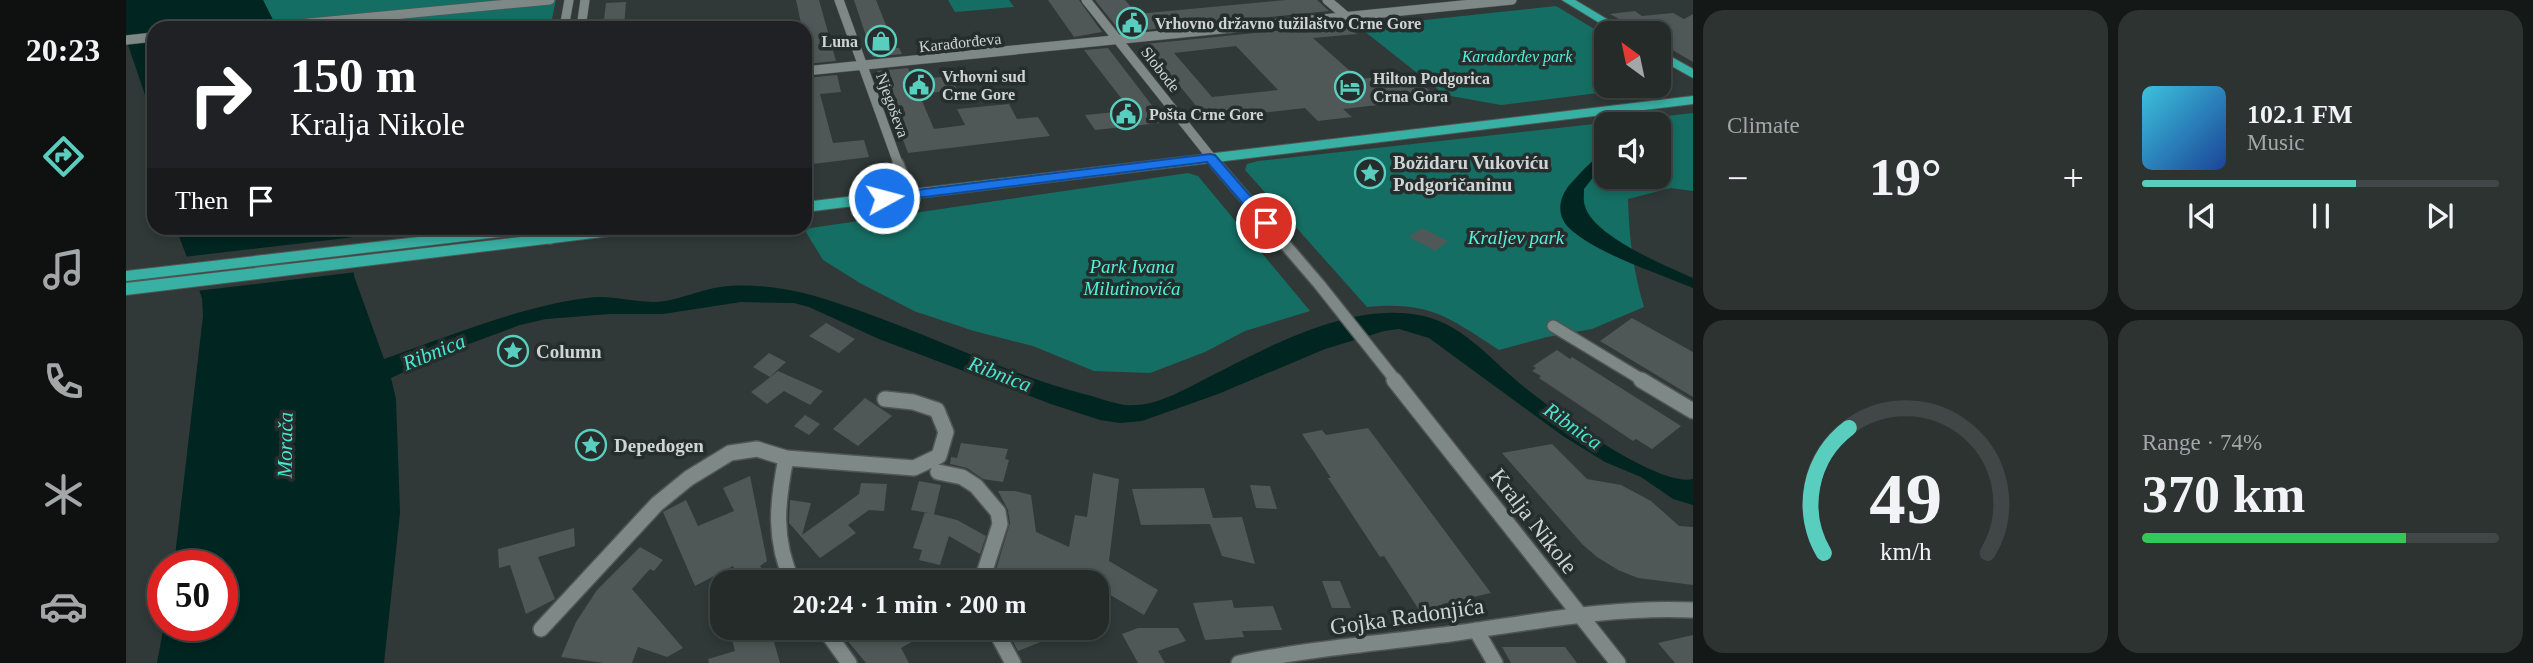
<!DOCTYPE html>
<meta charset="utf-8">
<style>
:root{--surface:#242b29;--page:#2c3331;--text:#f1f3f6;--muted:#a3a7a8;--line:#414746;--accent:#5acebe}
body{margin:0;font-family:Georgia,serif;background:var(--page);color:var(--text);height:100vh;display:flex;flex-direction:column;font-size:26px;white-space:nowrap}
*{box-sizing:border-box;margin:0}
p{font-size:23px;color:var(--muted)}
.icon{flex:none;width:38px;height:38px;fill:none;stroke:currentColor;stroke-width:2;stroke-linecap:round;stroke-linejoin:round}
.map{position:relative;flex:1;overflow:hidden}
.details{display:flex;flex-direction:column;gap:10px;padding:10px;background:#141817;width:840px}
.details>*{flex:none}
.top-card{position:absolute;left:21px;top:21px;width:665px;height:214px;border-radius:21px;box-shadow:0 4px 10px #0003,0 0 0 2px var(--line);background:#202124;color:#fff;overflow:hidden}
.needle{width:46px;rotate:327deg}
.controls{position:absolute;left:1468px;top:21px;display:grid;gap:14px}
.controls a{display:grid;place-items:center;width:77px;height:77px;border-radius:14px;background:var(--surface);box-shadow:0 4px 10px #0003,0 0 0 2px var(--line);font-size:35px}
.speed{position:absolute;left:21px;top:550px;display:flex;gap:14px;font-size:35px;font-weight:700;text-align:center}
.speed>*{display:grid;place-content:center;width:91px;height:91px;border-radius:50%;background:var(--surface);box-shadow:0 4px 10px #0003,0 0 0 2px var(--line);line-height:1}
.speed .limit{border:10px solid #d22;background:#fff;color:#111}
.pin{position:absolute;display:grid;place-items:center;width:60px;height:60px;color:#fff;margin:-30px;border:4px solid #fff;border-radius:50%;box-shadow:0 2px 7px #0007}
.me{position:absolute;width:77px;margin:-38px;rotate:83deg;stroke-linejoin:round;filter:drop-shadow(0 0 5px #0008)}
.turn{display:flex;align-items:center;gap:24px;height:147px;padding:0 28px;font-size:32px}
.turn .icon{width:91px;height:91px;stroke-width:2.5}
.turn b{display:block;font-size:49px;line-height:60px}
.then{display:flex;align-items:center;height:66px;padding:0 28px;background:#0003;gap:14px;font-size:26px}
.big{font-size:52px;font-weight:700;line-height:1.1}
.details .card{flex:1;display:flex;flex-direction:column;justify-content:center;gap:10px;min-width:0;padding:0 24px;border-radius:21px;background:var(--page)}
.details .dial{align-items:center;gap:0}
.dial svg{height:182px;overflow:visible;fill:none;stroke:var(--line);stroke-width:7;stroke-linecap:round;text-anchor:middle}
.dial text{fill:var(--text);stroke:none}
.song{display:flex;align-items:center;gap:21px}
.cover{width:84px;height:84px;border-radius:10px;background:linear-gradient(135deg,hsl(190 70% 55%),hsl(220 70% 35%))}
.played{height:7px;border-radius:4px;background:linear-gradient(90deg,var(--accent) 60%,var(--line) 60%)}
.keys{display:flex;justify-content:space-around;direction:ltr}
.heat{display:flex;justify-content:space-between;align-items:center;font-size:38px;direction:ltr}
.charge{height:10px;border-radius:5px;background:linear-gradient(90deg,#34c759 74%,var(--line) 0)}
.details .tiles{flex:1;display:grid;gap:10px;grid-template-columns:repeat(2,1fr)}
.trip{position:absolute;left:584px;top:570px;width:399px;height:70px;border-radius:21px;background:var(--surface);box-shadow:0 4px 10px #0003,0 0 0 2px var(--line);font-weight:700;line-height:70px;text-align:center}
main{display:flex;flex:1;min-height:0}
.tab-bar{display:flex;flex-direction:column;width:126px;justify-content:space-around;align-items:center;background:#0e1110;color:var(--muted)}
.tab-bar .icon{width:49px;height:49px}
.tab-bar .active{color:var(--accent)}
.tab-bar b{font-size:32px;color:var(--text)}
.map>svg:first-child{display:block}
</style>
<main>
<nav class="tab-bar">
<b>20:23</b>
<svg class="icon active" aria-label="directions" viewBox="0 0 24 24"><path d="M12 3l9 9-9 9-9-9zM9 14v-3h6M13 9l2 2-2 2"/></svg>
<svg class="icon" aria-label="music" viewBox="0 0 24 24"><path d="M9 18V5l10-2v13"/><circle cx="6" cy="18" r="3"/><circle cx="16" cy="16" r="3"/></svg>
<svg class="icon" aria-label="phone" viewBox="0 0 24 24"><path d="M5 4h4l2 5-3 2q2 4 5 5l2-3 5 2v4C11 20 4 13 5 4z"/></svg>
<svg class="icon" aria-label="climate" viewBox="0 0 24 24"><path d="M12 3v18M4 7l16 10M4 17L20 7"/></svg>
<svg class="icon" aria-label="car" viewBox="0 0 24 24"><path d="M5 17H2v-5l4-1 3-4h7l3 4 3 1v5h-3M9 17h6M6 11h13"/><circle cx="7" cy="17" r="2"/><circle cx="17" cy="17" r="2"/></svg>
</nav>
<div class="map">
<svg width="1567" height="663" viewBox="0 0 1567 663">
<rect width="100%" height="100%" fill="#303937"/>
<!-- green -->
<path fill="#156e63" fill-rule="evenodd" d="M137 0H430L424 28H151Z
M822 0H883L888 7 829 12Z
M1430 6 1480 36V86H1528L1375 105 1319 95 1233 27Z
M1567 113V191L1545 188 1502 199C1503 236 1507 271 1518 307L1466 329 1421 337 1373 350C1322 317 1304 301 1241 307L1119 170 1121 164 1132 161ZM1480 124H1533V177H1480Z
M1062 173 1072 176 1184 311 1119 331 1079 352 1024 373 968 371 907 346 848 331 788 311 734 283 697 260 678 229Z"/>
<!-- water -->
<path fill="#012520" d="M0 0H137L151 28H28V135L19 95 0 39Z
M1480 152V166L1472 171 1458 189C1458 194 1457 201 1459 206 1467 236 1540 266 1567 278V288C1532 273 1468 253 1442 227 1428 212 1435 192 1448 180 1457 170 1468 158 1480 152Z
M50 228H225L228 276 258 359C320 337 396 306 461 298 487 294 513 305 539 301 557 298 575 290 594 287 629 282 672 290 705 301 791 328 871 371 958 394 971 397 985 403 999 405 1029 408 1059 389 1085 376 1144 346 1224 302 1292 315 1334 322 1360 355 1391 381 1420 406 1530 488 1567 479V505L1547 499 1515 477 1479 462 1437 436 1303 338 1273 329 1258 331 1199 349 1092 394 1016 421 994 423 974 420 925 404 753 339 683 307 668 303 615 302 537 314H484L420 319 394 325 324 351 265 378 270 399 274 513 258 663H31L38 625H96V565H48L77 316 76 298Z"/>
<!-- pier -->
<path fill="#303937" d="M229 237 231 272 70 291 57 257Z"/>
<!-- building -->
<path fill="#4f5856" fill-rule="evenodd" d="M670 0H693L710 61 679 64V56H683L679 28H676Z
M728 0H750L769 48H773L776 54 747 57Z
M922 0H953L976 32 948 37Z
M969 0H999L1011 14 1160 0H1191L1203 11 1008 31 993 30Z
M500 2 498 28H477L480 3Z
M1509 11 1516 16 1547 13 1558 19 1567 14V62L1533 42V33H1518L1484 14Z
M1219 24 1231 34 1187 38 1233 79 1283 74 1313 98 1217 109 1226 117 1192 121 1179 108 1081 119 1019 44ZM1110 46 1152 90 1086 97 1048 53Z
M982 48 1031 112H1026L1034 123 969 130 959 115 1000 111 994 103 998 102 958 50Z
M782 68 787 80 825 76 831 90 793 94 808 129 839 125 831 109 883 104 891 119 912 117 924 136 782 153 751 71Z
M711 75 715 92 694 94 707 143 738 140 743 157 679 165V78Z
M1296 228 1322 241 1309 251 1283 237Z
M1506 318 1567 352V397L1474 341Z
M700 323 729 339 713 353 683 336Z
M1431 350 1444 359 1446 357 1555 426 1526 449 1510 439 1507 441 1413 378 1415 376 1406 371 1410 368 1407 366Z
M643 353 660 362 644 377 627 367Z
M652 371 697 391 684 405 658 391 641 404 625 392Z
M739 398 766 416 732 446 707 429Z
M679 415 694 424 683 435 668 426Z
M1242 428 1365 593 1316 604 1321 611 1297 616 1258 556 1254 557 1202 478H1205L1176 434 1196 430 1200 435Z
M835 443 882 449 879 459 883 460 877 482 857 479 841 468 824 464 825 457 831 458Z
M1426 444 1461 479 1495 485 1525 501 1553 526 1567 527V585L1512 578 1492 570 1471 557 1457 545 1376 453Z
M967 473 993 479 983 561 1032 590 1018 615 971 587V583H866L884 523 882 510 872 491H889L905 495 910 532 943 547 949 515 961 517Z
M624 476 641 561 634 566 646 583H615L607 566 569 586 537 512 560 500 572 526 608 511 597 488Z
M793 481 815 485 808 514 785 510Z
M735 483 761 484 758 511 743 510 722 525 730 533 694 558 663 523 664 500 685 503 676 535 733 494Z
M1124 485 1144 486 1151 509 1130 508Z
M1078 488 1087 518 1116 517 1129 564 1096 556 1084 524 1015 525 1006 489Z
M799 512 831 520 860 536 854 554 823 536 814 565 793 560 796 550 787 548Z
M448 528 449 546 412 557 429 599 400 614 384 565 373 568 372 549Z
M514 547 537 560 528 571 524 569 506 589 557 648 541 657 512 647 506 663H478L435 657 450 622 471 590Z
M1196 581H1214L1225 608H1206Z
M1106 600 1108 608 1147 606 1156 630 1116 631 1118 637 1079 640 1067 603Z
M603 628H644L654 663H583L582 659 609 651Z
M711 628H810L775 648 783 663H740Z
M880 628H947V629L892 651Z
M1012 628H1052L1060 641 1032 651 1039 663H1012L996 634Z
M1567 635V663H1549L1532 643Z
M1376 647H1439L1451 663H1385Z"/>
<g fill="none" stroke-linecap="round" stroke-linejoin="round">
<!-- minor-far2 casing -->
<g stroke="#4f5654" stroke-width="10">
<path id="minor-far2" d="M713 0 773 166
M960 0 1092 166
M1201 0 1221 17
M131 28 424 0
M438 28 443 0
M455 28 459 0
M0 40 28 37
M679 71 1386 0"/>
</g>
<!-- minor-far1 casing -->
<g stroke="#4f5654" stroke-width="14">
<path id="minor-far1" d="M772 164 784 194
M1090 164 1193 284 1270 381
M424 238 425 228
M1427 326 1518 381"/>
</g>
<!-- minor casing -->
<g stroke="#4f5654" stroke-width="18">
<path id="minor" d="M1268 380 1492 663
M1515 380 1567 411
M660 458C651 503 647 540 667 583
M812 472 836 477 850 486 872 512 874 524 855 583
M698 628 723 663
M868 628 887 663
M415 629 531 504 563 478 604 453 631 449 660 458 788 468 813 456 820 432 811 410 787 402 759 399
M1350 630 1369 663
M1113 663C1183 649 1253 643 1324 634 1405 623 1484 606 1567 610"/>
</g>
<!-- major casing -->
<g stroke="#4f5654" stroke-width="2">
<path id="major" d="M1436 0H1449L1504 33H1490Z
M1533 50 1567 69V78L1533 59Z
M1567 96V104L679 212V202Z
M370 228H415L407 233 0 281V271Z
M473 228H517L509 233 0 295V283Z"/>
</g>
<!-- minor-far2 -->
<use href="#minor-far2" stroke="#7e8886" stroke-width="9"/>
<!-- minor-far1 -->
<use href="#minor-far1" stroke="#7e8886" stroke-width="11"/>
<!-- minor -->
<use href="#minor" stroke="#7e8886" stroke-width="15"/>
<!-- major -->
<use href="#major" fill="#38b0a3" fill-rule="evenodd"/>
</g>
<!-- route -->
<path fill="#1a73e8" stroke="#114b97" stroke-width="2" d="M1084 154 1089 155 1145 220V226H1136L1081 162 758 202 751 198 758 194Z"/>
<!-- icons -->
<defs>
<g id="civic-ring" transform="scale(1.575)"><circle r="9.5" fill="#262e2d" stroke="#5acebe" stroke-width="1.5"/><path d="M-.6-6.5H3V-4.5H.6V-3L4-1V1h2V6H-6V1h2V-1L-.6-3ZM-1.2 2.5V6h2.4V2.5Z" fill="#5acebe"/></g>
<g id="shop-ring" transform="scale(1.575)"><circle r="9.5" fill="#262e2d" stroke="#5acebe" stroke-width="1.5"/><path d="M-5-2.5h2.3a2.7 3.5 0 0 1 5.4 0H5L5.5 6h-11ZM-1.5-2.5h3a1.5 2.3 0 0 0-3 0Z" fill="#5acebe"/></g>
<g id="hotel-ring" transform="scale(1.575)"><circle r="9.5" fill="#262e2d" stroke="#5acebe" stroke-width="1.5"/><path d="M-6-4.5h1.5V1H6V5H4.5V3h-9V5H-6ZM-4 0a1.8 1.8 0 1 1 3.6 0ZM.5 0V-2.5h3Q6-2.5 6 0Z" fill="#5acebe"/></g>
<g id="sight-ring" transform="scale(1.575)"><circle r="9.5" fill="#262e2d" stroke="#5acebe" stroke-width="1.5"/><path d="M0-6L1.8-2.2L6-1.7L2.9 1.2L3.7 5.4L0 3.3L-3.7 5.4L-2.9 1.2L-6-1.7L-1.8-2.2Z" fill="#5acebe"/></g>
</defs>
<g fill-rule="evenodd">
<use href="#civic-ring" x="1006" y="23"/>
<use href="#shop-ring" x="755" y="41"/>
<use href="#civic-ring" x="793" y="85"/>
<use href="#hotel-ring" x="1224" y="87"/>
<use href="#civic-ring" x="1000" y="114"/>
<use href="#sight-ring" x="1244" y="173"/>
<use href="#sight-ring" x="387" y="351"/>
<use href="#sight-ring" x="465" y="445"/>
</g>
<g text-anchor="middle" stroke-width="7" stroke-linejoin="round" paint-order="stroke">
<!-- far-poi labels -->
<g font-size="16" font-weight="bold" fill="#cfd4d3" stroke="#262e2d" text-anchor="start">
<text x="1029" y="29">Vrhovno državno tužilaštvo Crne Gore</text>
<text x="732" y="47" text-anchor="end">Luna</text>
<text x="816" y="82">Vrhovni sud<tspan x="816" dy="18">Crne Gore</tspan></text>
<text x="1247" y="84">Hilton Podgorica<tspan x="1247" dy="18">Crna Gora</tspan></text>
<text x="1023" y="120">Pošta Crne Gore</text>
</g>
<!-- far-street labels -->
<g font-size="16" fill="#cfd4d3" stroke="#262e2d">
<text transform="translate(834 42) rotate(-6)" y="6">Karađorđeva</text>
<text transform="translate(1035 69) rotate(52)" y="6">Slobode</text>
<text transform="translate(767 105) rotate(70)" y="6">Njegoševa</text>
</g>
<!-- far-park labels -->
<g font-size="16" font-style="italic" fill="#54f1dd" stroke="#262e2d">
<text x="1391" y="62">Karađorđev park</text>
</g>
<!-- poi labels -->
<g font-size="19" font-weight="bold" fill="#cfd4d3" stroke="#262e2d" text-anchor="start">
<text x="1267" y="169">Božidaru Vukoviću<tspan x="1267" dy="22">Podgoričaninu</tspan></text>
<text x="410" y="358">Column</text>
<text x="488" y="452">Depedogen</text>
</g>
<!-- park labels -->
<g font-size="19" font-style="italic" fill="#54f1dd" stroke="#262e2d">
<text x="1390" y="244">Kraljev park</text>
<text x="1006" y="273">Park Ivana<tspan x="1006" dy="22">Milutinovića</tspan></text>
</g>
<!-- water labels -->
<g font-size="21" font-style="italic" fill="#47e7d3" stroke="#262e2d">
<text transform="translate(308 352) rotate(-22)" y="7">Ribnica</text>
<text transform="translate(874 374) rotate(21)" y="7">Ribnica</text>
<text transform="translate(1447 426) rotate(35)" y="7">Ribnica</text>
<text transform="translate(159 445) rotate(-89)" y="7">Morača</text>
</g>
<!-- near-street labels -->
<g font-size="23" fill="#cfd4d3" stroke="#262e2d">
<text transform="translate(1408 521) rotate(52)" y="8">Kralja Nikole</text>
<text transform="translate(1281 616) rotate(-8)" y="8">Gojka Radonjića</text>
</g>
</g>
</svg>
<div class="controls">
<a><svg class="needle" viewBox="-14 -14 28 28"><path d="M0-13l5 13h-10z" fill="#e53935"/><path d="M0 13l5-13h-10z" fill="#a3a7a8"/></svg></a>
<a><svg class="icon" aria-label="sound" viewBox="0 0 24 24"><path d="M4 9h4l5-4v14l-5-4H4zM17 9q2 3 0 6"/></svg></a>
</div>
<div class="speed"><div class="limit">50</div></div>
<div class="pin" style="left:1140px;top:223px;background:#d93025"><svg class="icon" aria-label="arrive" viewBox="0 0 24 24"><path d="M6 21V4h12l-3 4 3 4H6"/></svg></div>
<svg class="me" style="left:758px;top:198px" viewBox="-20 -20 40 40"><circle r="17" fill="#1a73e8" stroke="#fff" stroke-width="3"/><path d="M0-11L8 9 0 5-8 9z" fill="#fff"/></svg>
<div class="trip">20:24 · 1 min · 200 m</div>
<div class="top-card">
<div class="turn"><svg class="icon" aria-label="right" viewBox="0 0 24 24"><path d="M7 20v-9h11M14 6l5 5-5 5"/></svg><div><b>150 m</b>Kralja Nikole</div></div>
<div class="then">Then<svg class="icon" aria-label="arrive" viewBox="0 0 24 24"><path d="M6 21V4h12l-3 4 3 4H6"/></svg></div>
</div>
</div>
<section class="details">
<div class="tiles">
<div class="card"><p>Climate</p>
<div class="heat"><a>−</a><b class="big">19°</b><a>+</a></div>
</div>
<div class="card">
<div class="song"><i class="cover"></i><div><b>102.1 FM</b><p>Music</p></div></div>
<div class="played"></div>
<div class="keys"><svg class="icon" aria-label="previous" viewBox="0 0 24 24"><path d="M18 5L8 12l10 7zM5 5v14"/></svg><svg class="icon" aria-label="pause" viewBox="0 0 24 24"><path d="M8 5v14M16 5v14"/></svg><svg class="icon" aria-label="next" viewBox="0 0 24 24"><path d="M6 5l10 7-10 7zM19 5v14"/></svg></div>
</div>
<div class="card dial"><svg viewBox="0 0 100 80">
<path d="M14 69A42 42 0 1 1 86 69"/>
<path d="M14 69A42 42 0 0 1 25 14" stroke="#5acebe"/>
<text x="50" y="56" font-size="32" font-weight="700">49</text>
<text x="50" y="72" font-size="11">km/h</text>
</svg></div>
<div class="card"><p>Range · 74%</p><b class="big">370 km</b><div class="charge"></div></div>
</div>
</section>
</main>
